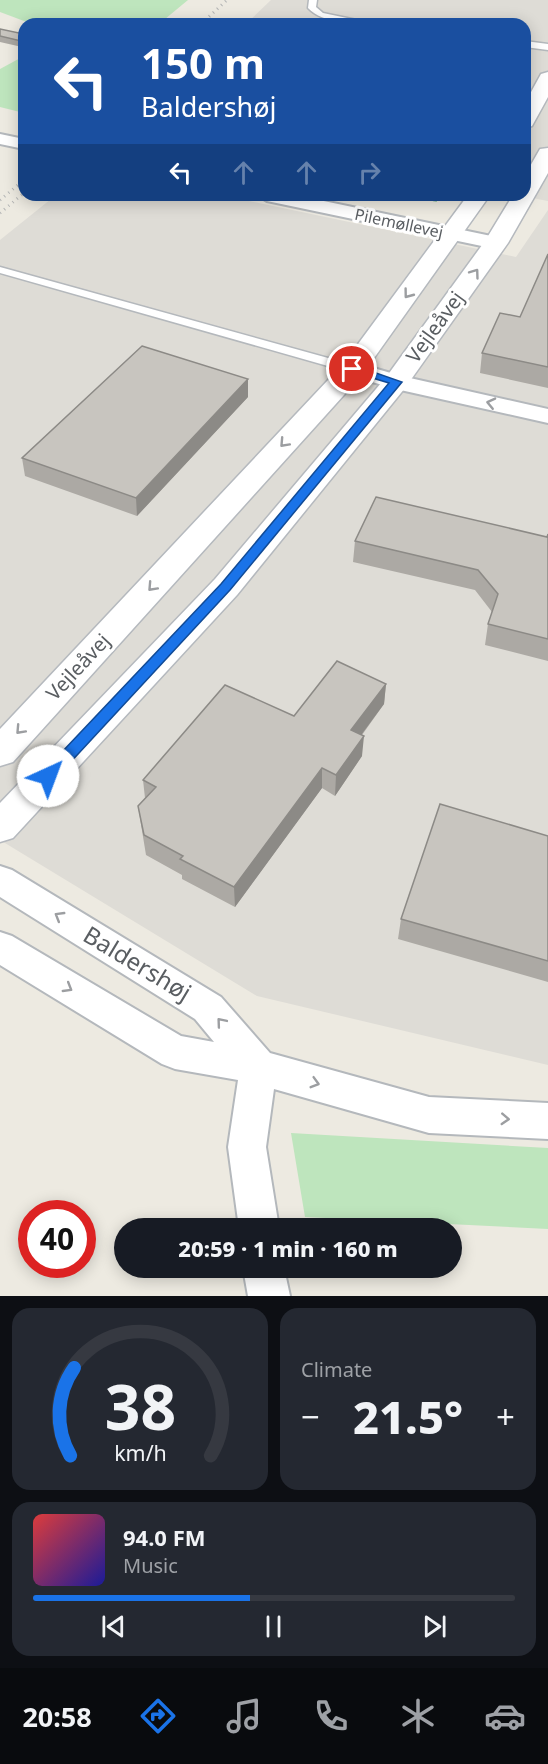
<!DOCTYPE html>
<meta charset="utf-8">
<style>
:root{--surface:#171b24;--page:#242831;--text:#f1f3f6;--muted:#9ea1a6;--line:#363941;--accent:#1a73e8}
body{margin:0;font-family:"Noto Sans",sans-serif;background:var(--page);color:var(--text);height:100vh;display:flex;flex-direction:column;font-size:22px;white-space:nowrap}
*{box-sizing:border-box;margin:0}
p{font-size:20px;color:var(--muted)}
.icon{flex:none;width:33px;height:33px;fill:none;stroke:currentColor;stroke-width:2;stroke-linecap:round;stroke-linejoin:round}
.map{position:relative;height:1296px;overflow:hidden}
.side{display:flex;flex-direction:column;gap:12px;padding:12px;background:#0d0f14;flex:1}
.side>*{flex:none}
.banner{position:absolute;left:18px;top:18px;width:513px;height:183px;border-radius:18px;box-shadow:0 3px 15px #0003;background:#1a4fa0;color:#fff;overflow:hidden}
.speed{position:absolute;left:18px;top:1200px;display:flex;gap:12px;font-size:30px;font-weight:700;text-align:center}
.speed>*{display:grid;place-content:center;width:78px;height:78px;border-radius:50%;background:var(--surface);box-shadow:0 3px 15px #0003;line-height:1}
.speed .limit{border:9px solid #d22;background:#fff;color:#111}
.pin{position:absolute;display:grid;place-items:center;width:51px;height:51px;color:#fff;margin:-26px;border:3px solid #fff;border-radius:50%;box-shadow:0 2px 6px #0007}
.me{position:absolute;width:66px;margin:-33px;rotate:43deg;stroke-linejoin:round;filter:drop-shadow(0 0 4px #0008)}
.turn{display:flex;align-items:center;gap:21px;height:126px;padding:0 24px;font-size:27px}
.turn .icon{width:78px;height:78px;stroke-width:2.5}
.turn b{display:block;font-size:42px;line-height:51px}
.lanes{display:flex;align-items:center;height:57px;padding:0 24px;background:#0003;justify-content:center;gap:30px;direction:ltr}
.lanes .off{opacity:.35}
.big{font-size:45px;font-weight:800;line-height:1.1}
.side .tile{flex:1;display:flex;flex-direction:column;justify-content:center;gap:9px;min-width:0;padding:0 21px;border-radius:18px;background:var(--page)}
.side .dial{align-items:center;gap:0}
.dial svg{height:156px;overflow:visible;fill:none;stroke:var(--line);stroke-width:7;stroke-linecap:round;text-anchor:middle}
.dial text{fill:var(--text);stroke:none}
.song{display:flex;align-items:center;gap:18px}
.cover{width:72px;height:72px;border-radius:9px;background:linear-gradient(135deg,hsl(0 70% 55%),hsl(240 70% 35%))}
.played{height:6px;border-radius:3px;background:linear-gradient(90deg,var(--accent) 45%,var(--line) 45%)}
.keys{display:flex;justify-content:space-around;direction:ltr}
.heat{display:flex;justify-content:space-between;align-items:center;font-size:33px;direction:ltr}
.side .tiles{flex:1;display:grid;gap:12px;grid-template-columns:1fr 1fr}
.tile:last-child{grid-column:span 2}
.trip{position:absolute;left:114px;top:1218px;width:348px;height:60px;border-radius:30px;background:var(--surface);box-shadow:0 3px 15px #0003;font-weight:800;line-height:60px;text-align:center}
.tab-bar{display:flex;height:96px;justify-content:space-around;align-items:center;background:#090b0e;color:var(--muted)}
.tab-bar .icon{width:42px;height:42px}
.tab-bar .active{color:var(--accent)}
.tab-bar b{font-size:27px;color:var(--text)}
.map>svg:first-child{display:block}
</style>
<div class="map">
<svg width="548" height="1296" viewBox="0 0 548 1296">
<rect width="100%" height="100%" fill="#edeae1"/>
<!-- industrial -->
<path fill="#dedcd6" d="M271 0H548V201L516 195H525V24H246Z
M56 195H220L516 257 548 210V1065L257 996 0 840V240Z"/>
<!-- green -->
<path fill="#bee5bd" d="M0 0H188L159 24H32L0 12Z
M24 56V113L0 107V69Z
M291 1133 548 1148V1229L305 1217Z"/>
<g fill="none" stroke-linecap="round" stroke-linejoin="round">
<!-- lane casing -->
<g stroke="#b4b8bc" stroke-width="3">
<path id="lane" d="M309 0H317L316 7 323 13 376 24C355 24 323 24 308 8Z
M525 41 548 44V50L525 47Z
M0 267 357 366 359 369 357 372H349L0 273Z"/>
</g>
<!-- street casing -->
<g stroke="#b4b8bc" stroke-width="4">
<path id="street" d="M0 134 24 139V149L0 144Z
M257 195H295L496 237 503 239 506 243 503 247 496 249 267 201Z
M353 362 401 376 548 409V423L396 389 345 374 342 369 345 364Z
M0 866 12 870 221 997 270 1053 429 1097 548 1103V1139L429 1133 274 1089 266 1147 279 1228H239L228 1147 238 1080 175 1069 162 1064 0 965V932L12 936 181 1036 214 1042 195 1019 0 897Z
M243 1268H284L290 1296H248Z"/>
</g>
<!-- secondary casing -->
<g stroke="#b5b9be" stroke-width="3">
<path id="secondary" d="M548 72V97L532 126 525 128V103L541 74Z
M548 148V173L508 243 405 388 237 595 13 838 0 842V803L215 579 387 376 485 241 513 195H525V175L540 149Z
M468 195H490L362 375 13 762 0 766V729L344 363Z"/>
</g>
<!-- path -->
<path stroke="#96c4a1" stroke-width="2" stroke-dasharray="4 1.5" stroke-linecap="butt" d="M406 195 437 201"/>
<!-- lane -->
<use href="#lane" fill="#fff" fill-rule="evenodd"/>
<!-- street -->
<use href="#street" fill="#fff" fill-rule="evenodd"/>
<!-- secondary -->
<use href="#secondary" fill="#fff" fill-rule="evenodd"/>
<!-- rail -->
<path stroke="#b3b4b4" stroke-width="3" stroke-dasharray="1 4.5" stroke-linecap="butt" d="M201 24 227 0
M0 200 24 180
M0 213 24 193"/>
</g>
<!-- wall -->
<path fill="#aca9a4" d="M0 29 24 34V46L22 47 0 42Z
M548 254V388L480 373 482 353 520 317Z
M248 397 137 516 25 476 22 458Z
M548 534V661L485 645 488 624 492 612 475 590 353 562 355 541 547 537Z
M386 684 384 704 362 735V756L335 796 322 788 235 907 182 879V875L146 855 138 806 145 798 143 780 294 716Z
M548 836V982L398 939 401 919Z"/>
<!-- shaded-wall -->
<path fill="#8c8a86" d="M24 39V46L22 47 21 41Z
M248 379V397L137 516 136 498Z
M386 684 384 704 350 750 351 730Z
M364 736 362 756 335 796 336 775Z
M322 768V788L235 907 234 887Z"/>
<!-- building -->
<path fill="#c8c5bf" stroke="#8c8a86" stroke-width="1.5" d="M0 29 24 34V39L21 41 0 36Z
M548 254V367L482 353 500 313 520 317Z
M142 346 248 379 136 498 22 458Z
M376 497 547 537 548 534V639L488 624 498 594 478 570 355 541Z
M337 661 386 684 351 730 364 736 336 775 322 768 234 887 180 859 183 856 144 835 138 806 156 787 143 780 225 685 294 716Z
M440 804 548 836V961L401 919Z"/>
<!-- one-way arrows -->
<defs><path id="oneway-chevron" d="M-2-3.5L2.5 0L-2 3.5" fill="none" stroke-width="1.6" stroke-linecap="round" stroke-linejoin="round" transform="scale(1.5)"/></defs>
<g stroke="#9c9ea1">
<use href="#oneway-chevron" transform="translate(475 273) rotate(-54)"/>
<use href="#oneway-chevron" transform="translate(408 294) rotate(127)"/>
<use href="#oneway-chevron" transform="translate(491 403) rotate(-167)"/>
<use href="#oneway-chevron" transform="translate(284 443) rotate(133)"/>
<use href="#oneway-chevron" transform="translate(152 587) rotate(133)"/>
<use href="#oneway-chevron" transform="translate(20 730) rotate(133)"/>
<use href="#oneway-chevron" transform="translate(59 916) rotate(-149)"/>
<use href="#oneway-chevron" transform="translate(68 988) rotate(31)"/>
<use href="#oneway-chevron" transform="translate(221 1022) rotate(-130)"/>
<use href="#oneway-chevron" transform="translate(315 1083) rotate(16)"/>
<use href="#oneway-chevron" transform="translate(505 1119) rotate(3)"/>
</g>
<!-- route -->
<path fill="#1a73e8" stroke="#114b97" stroke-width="1.5" d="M349 366H356L402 382 230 590 54 780H43L41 776 43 772 221 584 389 383 349 371Z"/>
<g text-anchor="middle" stroke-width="6" stroke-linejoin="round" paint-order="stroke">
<!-- far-street labels -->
<g font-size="16" fill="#5a5e62" stroke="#fff">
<text transform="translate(399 223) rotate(12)" y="6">Pilemøllevej</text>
</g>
<!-- street labels -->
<g font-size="20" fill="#5a5e62" stroke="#fff">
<text transform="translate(435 327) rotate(-54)" y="7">Vejleåvej</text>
<text transform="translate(78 667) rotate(-47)" y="7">Vejleåvej</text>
</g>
<!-- near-street labels -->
<g font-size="24" fill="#5a5e62" stroke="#fff">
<text transform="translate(137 964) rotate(31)" y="8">Baldershøj</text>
</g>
</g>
</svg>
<div class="speed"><div class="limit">40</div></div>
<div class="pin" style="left:352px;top:369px;background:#d93025"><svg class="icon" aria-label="arrive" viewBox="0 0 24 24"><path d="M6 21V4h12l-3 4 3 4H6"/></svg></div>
<svg class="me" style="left:48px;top:776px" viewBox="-20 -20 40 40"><circle r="19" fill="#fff"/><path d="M0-13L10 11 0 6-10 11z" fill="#1a73e8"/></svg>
<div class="trip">20:59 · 1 min · 160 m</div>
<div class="banner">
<div class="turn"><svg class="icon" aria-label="left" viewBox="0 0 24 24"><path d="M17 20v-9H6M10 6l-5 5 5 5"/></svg><div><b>150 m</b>Baldershøj</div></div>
<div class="lanes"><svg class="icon" aria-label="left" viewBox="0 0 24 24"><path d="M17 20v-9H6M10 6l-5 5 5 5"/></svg><svg class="icon off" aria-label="ahead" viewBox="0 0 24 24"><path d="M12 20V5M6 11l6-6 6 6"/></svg><svg class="icon off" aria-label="ahead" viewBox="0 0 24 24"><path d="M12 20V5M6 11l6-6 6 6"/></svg><svg class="icon off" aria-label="right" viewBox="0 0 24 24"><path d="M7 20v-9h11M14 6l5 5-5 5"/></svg></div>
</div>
</div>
<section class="side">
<div class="tiles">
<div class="tile dial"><svg viewBox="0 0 100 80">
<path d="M14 69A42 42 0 1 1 86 69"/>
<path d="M14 69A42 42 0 0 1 16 24" stroke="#1a73e8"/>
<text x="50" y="56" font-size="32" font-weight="700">38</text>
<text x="50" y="72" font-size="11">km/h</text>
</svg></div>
<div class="tile"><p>Climate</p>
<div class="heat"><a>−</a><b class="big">21.5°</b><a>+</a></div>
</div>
<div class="tile">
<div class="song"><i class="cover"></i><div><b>94.0 FM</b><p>Music</p></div></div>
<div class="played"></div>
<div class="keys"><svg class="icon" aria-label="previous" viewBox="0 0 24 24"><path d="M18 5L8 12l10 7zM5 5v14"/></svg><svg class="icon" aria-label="pause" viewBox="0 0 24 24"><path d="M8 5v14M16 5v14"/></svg><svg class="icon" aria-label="next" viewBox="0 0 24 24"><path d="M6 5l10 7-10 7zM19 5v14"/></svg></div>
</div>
</div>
</section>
<nav class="tab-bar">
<b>20:58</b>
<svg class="icon active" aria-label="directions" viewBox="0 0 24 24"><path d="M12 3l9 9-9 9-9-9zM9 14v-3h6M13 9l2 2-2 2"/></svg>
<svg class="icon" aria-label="music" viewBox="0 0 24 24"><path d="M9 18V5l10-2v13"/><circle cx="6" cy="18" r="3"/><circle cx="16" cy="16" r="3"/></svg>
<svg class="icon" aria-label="phone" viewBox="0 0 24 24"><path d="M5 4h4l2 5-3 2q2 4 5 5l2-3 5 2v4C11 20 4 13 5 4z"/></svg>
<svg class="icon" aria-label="climate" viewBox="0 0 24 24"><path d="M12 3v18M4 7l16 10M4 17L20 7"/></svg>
<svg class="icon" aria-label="car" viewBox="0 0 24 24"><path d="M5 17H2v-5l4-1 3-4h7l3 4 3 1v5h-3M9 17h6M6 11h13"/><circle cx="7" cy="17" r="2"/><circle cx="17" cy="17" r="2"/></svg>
</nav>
